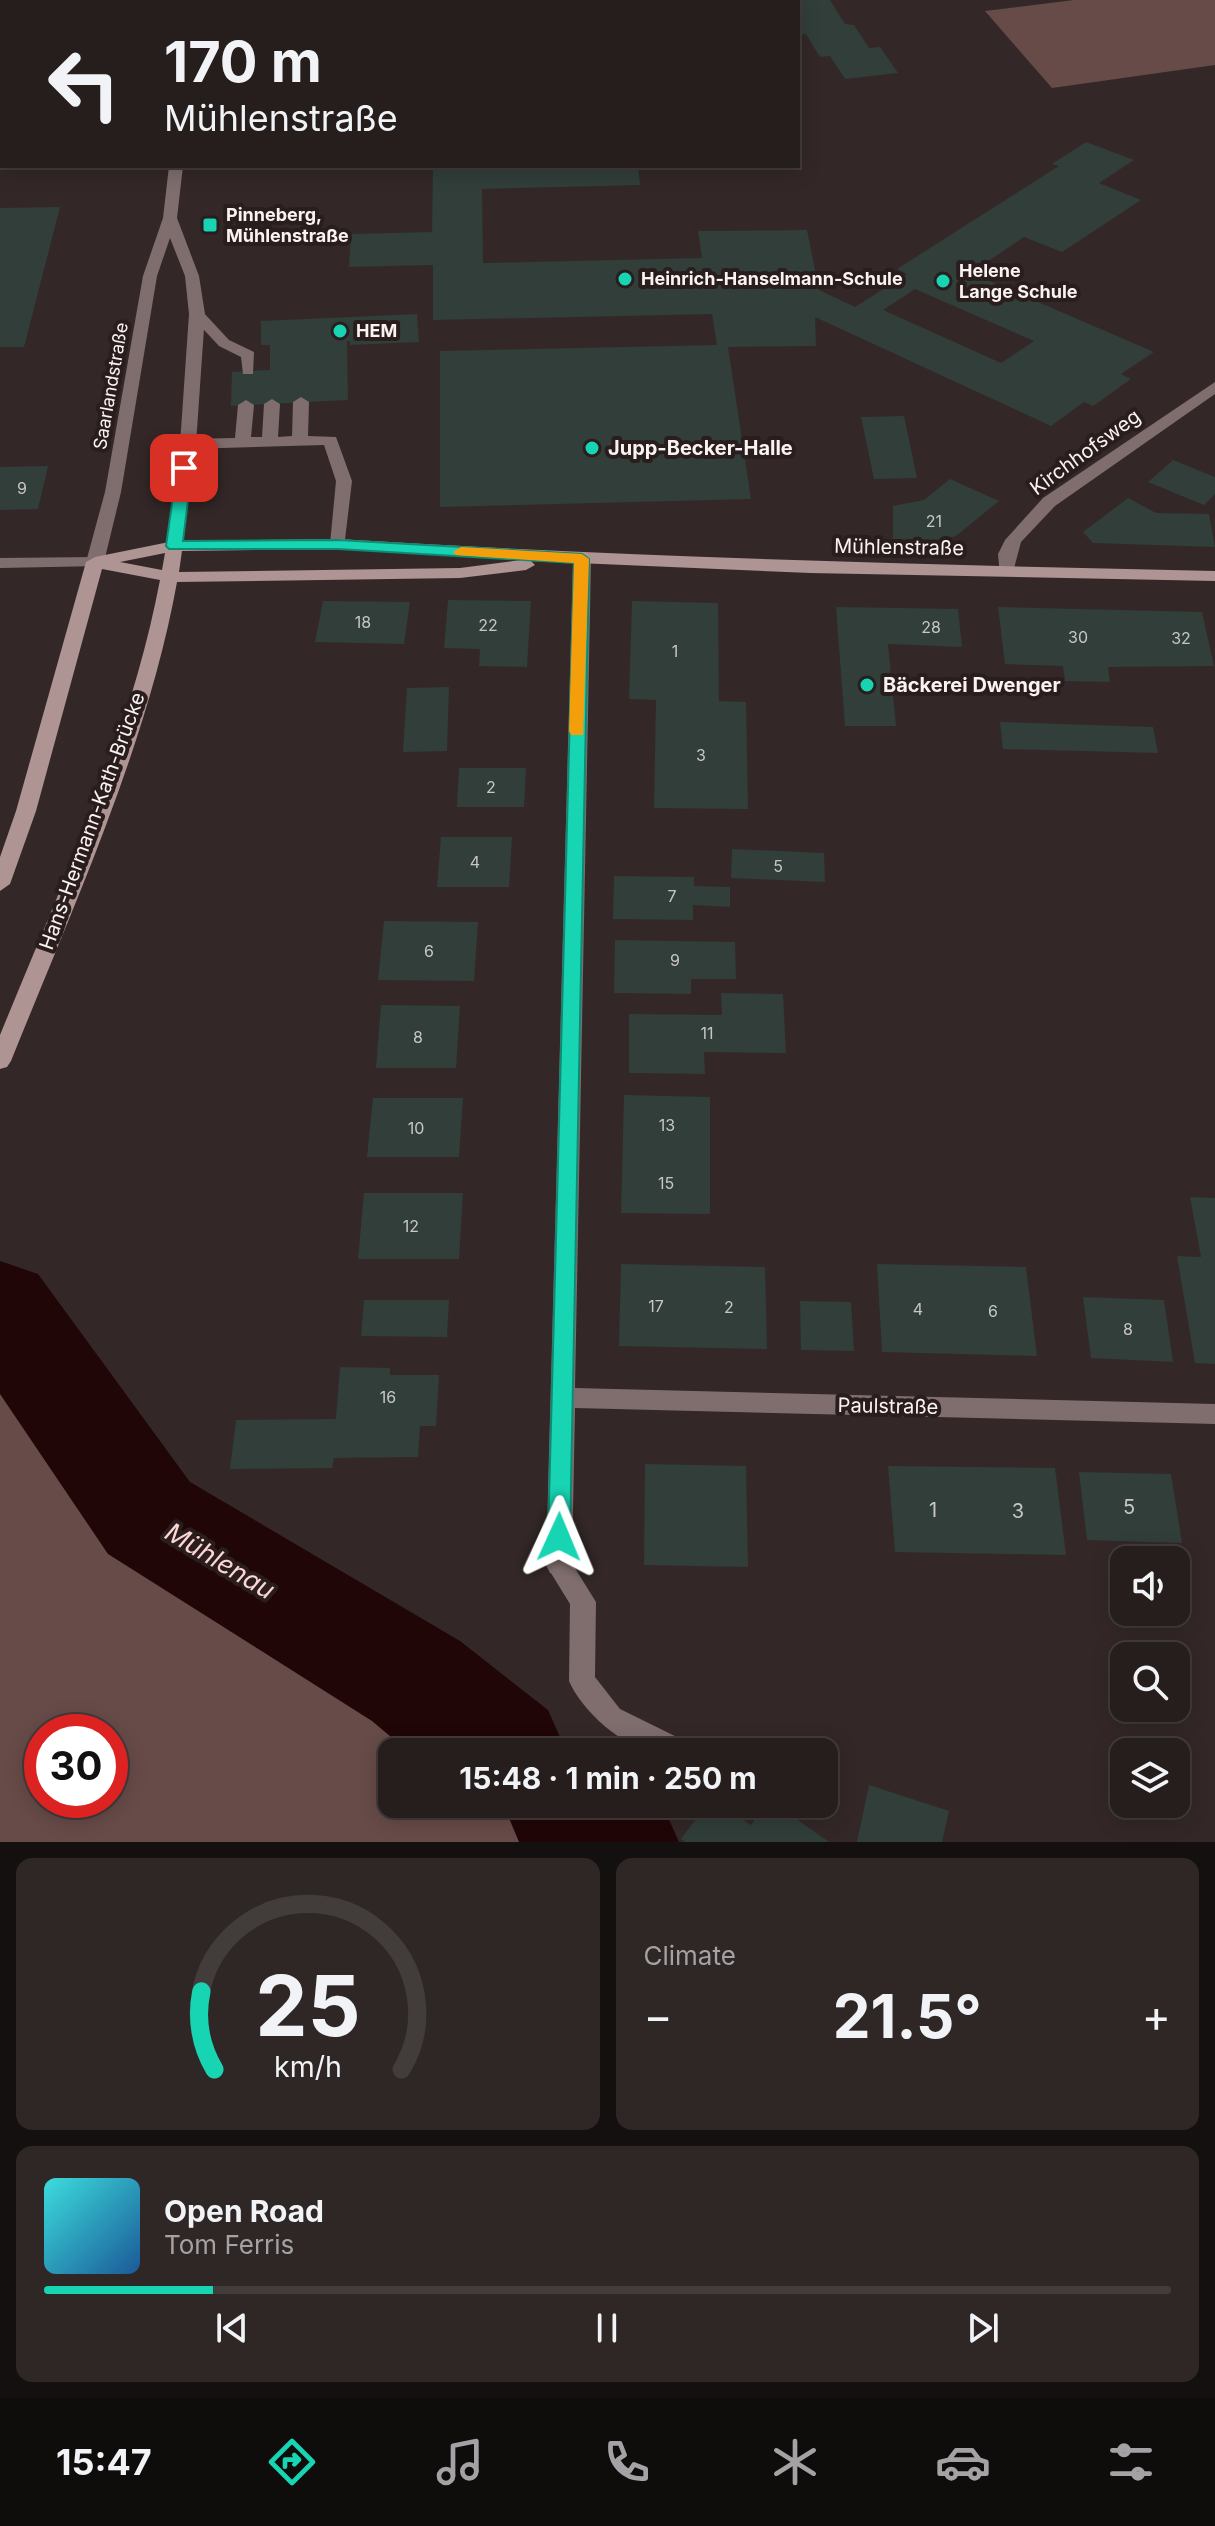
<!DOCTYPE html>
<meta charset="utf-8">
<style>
:root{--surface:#261e1d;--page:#2e2726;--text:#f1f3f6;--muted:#a4a2a4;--line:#423c3b;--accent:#17d5b3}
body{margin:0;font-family:Inter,sans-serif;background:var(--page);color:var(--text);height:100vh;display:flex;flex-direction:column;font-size:30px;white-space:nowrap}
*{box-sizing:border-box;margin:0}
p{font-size:26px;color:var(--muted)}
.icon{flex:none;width:44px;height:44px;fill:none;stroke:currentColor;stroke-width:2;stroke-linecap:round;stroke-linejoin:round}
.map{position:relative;height:1842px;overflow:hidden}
.details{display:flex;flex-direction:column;gap:16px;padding:16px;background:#151010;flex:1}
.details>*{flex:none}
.guide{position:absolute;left:0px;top:0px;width:800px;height:168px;box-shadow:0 4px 20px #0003,0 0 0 2px var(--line);background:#261e1d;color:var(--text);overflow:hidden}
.buttons{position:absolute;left:1110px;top:1546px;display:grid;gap:16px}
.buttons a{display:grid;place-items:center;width:80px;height:80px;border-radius:16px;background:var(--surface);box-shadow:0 4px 20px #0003,0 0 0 2px var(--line);font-size:40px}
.speed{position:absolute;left:24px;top:1714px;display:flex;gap:16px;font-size:40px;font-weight:700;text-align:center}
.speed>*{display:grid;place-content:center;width:104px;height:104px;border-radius:50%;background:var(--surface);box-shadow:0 4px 20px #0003,0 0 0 2px var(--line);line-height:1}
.speed .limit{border:12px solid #d22;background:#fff;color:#111}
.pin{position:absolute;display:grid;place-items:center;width:68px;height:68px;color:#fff;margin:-34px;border-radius:16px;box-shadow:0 4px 12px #0006}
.me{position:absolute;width:88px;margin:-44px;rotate:1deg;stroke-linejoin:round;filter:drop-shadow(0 0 6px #0008)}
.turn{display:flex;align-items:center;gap:28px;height:168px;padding:0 32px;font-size:36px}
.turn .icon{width:104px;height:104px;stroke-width:2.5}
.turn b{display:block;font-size:56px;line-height:68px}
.big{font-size:60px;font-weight:700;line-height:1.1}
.details .tile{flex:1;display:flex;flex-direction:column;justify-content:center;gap:12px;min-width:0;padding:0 28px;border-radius:16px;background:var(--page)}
.details .dial{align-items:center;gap:0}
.dial svg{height:208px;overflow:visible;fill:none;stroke:var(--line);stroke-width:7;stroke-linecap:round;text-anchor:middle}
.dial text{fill:var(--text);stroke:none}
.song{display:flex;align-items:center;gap:24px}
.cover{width:96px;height:96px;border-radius:12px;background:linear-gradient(135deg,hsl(180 70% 55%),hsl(210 70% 35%))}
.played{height:8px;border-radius:4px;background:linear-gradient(90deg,var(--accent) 15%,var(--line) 15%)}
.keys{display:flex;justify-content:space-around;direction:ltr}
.heat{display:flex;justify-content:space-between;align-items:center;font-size:44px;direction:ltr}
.details .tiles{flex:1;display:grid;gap:16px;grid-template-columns:1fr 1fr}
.tile:last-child{grid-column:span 2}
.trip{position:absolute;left:378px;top:1738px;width:460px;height:80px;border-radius:16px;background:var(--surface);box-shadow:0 4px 20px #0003,0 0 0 2px var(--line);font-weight:700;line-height:80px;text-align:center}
.menu{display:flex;height:128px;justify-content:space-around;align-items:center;background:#0f0c0c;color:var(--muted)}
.menu .icon{width:56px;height:56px}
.menu .selected{color:var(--accent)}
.menu b{font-size:36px;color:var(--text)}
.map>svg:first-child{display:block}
</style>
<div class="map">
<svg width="1215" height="1842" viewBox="0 0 1215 1842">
<rect width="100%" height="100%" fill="#332827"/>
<!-- green -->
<path fill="#674b49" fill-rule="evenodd" d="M1074 0H1215V65L1052 88 985 11Z
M0 1305 149 1518 416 1681 504 1752H392V1804H567L614 1842H0ZM42 1732H110V1800H42Z"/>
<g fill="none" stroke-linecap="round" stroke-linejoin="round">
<!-- river -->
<path fill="#200606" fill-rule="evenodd" d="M0 1261 38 1274 190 1482 460 1641 548 1710 563 1744 591 1752H409L372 1721 108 1554 0 1394Z
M485 1804H662L679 1842H519L506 1811Z"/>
</g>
<!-- building -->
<path fill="#313e3a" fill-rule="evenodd" d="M798 0H830L845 24 854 25 869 48 880 47 898 73 845 79 830 56 820 57 806 34 798 35Z
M1086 142 1134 160 1099 183 1141 200 1062 252 1024 237 971 273 1154 352 1121 374 1131 379 1093 406 1084 402 1051 426 815 317 816 346 728 347 751 499 440 507V351L717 345 712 314 433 320V265L349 267 351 234 432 232 433 166H638L640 185 482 189 483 263 702 258 698 231 807 230 819 290 855 307 907 274 897 269 1059 166 1052 164ZM915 289 1034 341 1001 363 883 310Z
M60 207 24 347H0V208Z
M417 314 419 342 350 345V341H347L348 400 231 406 232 372 270 370V345H261V321Z
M904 416 917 478 874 479 861 417Z
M1173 460 1215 477V494L1204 505 1148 482Z
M48 466 38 509 0 510V467Z
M950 479 999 501 956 536 942 540 893 539V506L924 500Z
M1128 498 1156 513 1209 514 1215 547 1093 543 1083 532Z
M448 600 531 601 527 667 479 666 480 649 444 648Z
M323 601 410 602 404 644 315 642Z
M632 601 718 603 719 701 746 702 748 809 654 808 656 700 629 699Z
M836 607 958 609 962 647 888 644 896 726H845Z
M998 607 1202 612 1214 666 1108 667 1110 682 1065 681 1063 666 1005 664Z
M449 687 447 751 403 752 407 688Z
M1000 722 1153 727 1158 753 1003 749Z
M459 768H526L524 807H457Z
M441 837H512L509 887H437Z
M732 849 824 853 825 882 731 878Z
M614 876 694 877V886L730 887V907L693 905V920L613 919Z
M384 921 478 922 474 981 378 980Z
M615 940 735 942 736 979H691V994L614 993Z
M721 993 783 994 786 1053 704 1052 705 1074 629 1073V1014L722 1015Z
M381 1005 460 1006 456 1068H376Z
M624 1095 710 1097V1214L621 1213Z
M373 1098H463L459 1157H367Z
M364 1193H463L459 1259H358Z
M1190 1197 1215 1198V1364L1195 1363 1177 1256 1201 1257Z
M621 1264 765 1267 767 1349 619 1346Z
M877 1264 1026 1267 1037 1356 882 1352Z
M1083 1297 1164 1300 1173 1362 1091 1358Z
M364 1300H449L447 1337 361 1336Z
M800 1301 851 1302 854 1351 801 1350Z
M340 1367 390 1368V1375H439L436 1426H420L418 1457 334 1458 332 1468 230 1469 236 1420 336 1419Z
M645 1464 746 1466 748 1567 644 1565Z
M888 1466 1055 1468 1066 1555 895 1552Z
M1079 1472 1171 1474 1182 1543 1087 1540Z
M869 1785 949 1811 942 1842H857Z
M707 1804H720L751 1825 766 1804H775L829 1842H685L681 1839Z"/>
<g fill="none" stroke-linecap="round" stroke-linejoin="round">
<!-- service -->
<path fill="#7f6e6d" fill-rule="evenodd" d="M2 17V28L0 29V18Z
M0 63H2V71H0Z
M197 309 202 311 229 340 254 352 253 374H243L241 357 219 346 192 317V311Z
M301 397 309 402 308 436 336 437 352 481 344 548 338 549 330 544 336 481 324 445 188 449 180 444 188 439 235 438 238 405 246 400 254 405 251 437H262L264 404 272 399 280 404 278 437 292 436 293 402Z
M559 1554 568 1557 596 1602 595 1677 620 1709 689 1743 693 1752C681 1752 667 1754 655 1752 622 1747 582 1711 569 1681L570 1604 546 1565 550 1557Z
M824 1789 836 1794 840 1803 836 1812 826 1816 814 1811 811 1804H824Z"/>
<!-- minor -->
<path fill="#7f6e6d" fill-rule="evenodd" d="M1215 382V394L1055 506 1021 542 1012 576H1000L998 554 1005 540 1043 498Z
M582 554 591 559 575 1388 1215 1404V1424L575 1408 572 1565 568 1573 559 1576 550 1573 546 1565 573 559Z
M95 557 101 558 104 562 101 566 0 568V558Z"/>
<!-- tertiary -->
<path fill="#7f6e6d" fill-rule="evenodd" d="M169 166H183L177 218 199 276 205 314 196 444 182 546 174 551 166 546 180 444 189 314 185 276 170 238 157 276 121 492 104 562 95 567 86 562 105 492 143 276 163 218Z"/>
<!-- secondary -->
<path fill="#ae9492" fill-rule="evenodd" d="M338 539C630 557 922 565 1215 571V581L810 573 531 561 535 565 526 570 460 578 177 582C148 744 72 909 11 1061L7 1067 0 1069V1035C60 888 130 738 160 580L102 569 36 811 10 884 0 891V857L16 811 86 562 95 557 174 541ZM338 549 521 560 460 568 179 572 182 551ZM165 553 162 570 120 562Z"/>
</g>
<!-- route -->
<path fill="#17d5b3" stroke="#0f8a74" stroke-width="2" d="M184 463 192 468 183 541 338 540 582 554 589 559 570 1537 567 1544 559 1547 551 1544 548 1537 574 563 338 549H169L166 546 177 468Z"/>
<!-- slow -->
<path fill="#f59e0b" d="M461 547 582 554 589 559 583 735H571L569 731 574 563 456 555 453 552Z"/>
<!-- markers -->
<g fill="#17d5b3" stroke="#291e1d" stroke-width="3">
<rect x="202" y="217" width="16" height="16" rx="4"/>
<circle cx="625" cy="279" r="8"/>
<circle cx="943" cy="281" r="8"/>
<circle cx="340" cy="331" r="8"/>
<circle cx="592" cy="448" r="8"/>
<circle cx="867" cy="685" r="8"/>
</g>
<g text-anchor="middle" stroke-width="8" stroke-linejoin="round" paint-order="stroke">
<!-- number labels -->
<g font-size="16" fill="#c8c6c4">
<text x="22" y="494">9</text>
<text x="934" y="527">21</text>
<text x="363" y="628">18</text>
<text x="488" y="631">22</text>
<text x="931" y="633">28</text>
<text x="1078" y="643">30</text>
<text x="1181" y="644">32</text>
<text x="675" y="657">1</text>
<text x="701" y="761">3</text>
<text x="491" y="793">2</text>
<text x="475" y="868">4</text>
<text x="778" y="872">5</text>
<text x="672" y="902">7</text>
<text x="429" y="957">6</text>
<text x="675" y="966">9</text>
<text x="707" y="1039">11</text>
<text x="418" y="1043">8</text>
<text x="667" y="1131">13</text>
<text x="416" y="1134">10</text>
<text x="666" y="1189">15</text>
<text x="411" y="1232">12</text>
<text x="656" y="1312">17</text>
<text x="729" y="1313">2</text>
<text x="918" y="1315">4</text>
<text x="993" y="1317">6</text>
<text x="1128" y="1335">8</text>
<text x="388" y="1403">16</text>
</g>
<!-- far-poi labels -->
<g font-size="18" font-weight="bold" fill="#fbf3f2" stroke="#291e1d" text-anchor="start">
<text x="226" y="221">Pinneberg,<tspan x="226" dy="21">Mühlenstraße</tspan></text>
<text x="959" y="277">Helene<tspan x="959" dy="21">Lange Schule</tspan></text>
<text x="641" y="285">Heinrich-Hanselmann-Schule</text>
<text x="356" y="337">HEM</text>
</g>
<!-- far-street labels -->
<g font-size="18" fill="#fbf3f2" stroke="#291e1d">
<text transform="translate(111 386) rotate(-80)" y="6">Saarlandstraße</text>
</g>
<!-- poi labels -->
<g font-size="20" font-weight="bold" fill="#fbf3f2" stroke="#291e1d" text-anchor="start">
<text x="608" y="455">Jupp-Becker-Halle</text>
<text x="883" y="692">Bäckerei Dwenger</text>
</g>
<!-- street labels -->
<g font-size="20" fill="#fbf3f2" stroke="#291e1d">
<text transform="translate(1085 452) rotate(-36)" y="7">Kirchhofsweg</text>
<text transform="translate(899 547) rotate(1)" y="7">Mühlenstraße</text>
<text transform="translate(92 821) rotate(-70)" y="7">Hans-Hermann-Kath-Brücke</text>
<text transform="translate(888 1406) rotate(1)" y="7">Paulstraße</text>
</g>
<!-- near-number labels -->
<g font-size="20" fill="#c8c6c4">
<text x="1129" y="1514">5</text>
<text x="933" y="1517">1</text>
<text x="1018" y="1518">3</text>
</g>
<!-- near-water labels -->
<g font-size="26" font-style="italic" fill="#fed6d3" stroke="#291e1d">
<text transform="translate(220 1561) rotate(31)" y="9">Mühlenau</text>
</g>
</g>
</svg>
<div class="buttons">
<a><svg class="icon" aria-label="sound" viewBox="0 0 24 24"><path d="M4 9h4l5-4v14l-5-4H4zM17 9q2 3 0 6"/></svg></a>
<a><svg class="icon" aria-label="search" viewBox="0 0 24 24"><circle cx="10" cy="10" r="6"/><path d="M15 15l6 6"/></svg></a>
<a><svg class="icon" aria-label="layers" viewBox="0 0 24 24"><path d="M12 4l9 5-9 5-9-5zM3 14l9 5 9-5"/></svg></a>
</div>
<div class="speed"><div class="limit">30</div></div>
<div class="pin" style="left:184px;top:468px;background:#d93025"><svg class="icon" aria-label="arrive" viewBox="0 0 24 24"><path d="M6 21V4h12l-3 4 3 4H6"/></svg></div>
<svg class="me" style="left:559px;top:1537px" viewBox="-20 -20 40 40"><path d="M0-17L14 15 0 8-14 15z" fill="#17d5b3" stroke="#fff" stroke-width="4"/></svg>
<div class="trip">15:48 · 1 min · 250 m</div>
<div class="guide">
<div class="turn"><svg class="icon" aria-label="left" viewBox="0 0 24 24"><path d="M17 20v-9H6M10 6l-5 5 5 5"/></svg><div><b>170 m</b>Mühlenstraße</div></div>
</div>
</div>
<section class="details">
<div class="tiles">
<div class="tile dial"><svg viewBox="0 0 100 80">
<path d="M14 69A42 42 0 1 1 86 69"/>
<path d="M14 69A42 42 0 0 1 9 39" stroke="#17d5b3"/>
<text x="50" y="56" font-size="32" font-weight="700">25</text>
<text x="50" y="72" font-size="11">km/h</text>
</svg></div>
<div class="tile"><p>Climate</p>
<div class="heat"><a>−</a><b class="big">21.5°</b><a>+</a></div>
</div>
<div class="tile">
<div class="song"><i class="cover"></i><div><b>Open Road</b><p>Tom Ferris</p></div></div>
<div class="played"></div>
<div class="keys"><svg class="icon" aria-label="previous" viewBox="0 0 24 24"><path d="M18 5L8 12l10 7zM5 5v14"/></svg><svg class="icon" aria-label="pause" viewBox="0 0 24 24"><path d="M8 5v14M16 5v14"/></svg><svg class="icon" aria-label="next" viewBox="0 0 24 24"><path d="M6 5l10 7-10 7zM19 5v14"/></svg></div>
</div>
</div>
</section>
<nav class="menu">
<b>15:47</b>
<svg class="icon selected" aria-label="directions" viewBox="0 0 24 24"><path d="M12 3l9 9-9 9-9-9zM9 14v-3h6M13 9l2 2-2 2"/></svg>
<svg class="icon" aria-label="music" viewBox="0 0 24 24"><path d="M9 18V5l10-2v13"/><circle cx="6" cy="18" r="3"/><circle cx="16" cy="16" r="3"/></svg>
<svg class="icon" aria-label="phone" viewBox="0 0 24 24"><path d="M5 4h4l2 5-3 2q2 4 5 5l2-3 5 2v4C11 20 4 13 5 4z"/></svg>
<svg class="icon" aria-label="climate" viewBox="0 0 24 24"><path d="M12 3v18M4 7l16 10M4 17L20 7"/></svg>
<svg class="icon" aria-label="car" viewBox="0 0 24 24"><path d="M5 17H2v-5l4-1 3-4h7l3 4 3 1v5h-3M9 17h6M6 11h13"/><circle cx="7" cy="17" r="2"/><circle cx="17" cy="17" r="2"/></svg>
<svg class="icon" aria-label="filters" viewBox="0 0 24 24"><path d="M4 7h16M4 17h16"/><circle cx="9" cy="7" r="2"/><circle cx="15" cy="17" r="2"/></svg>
</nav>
